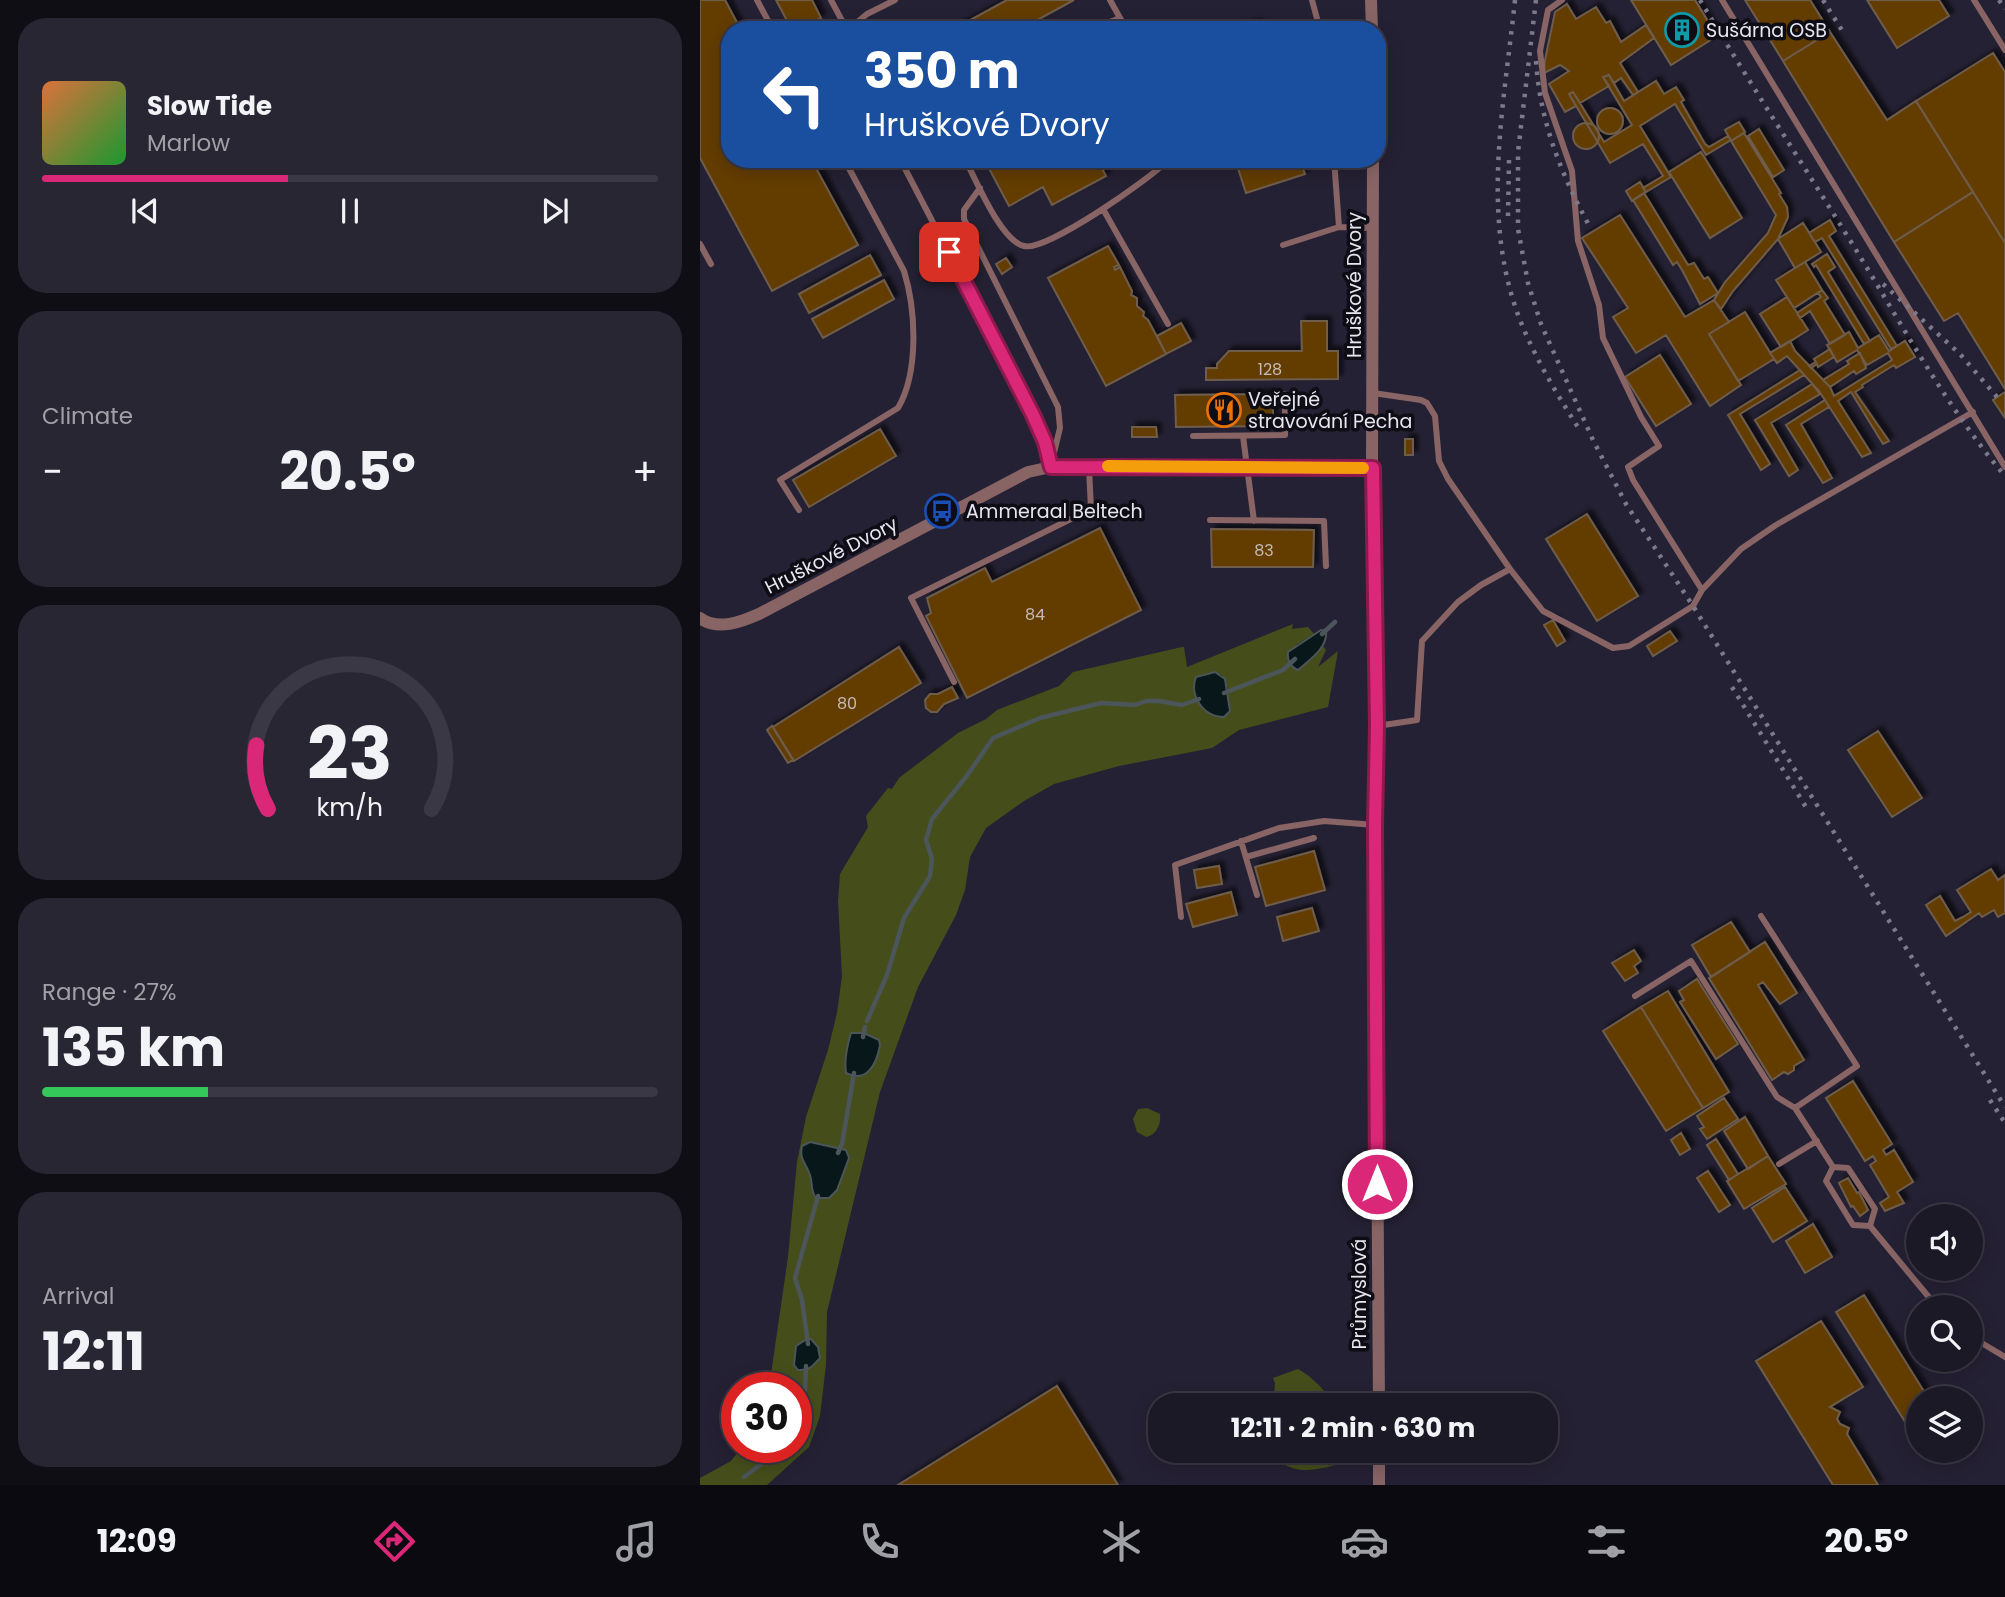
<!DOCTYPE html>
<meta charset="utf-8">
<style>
:root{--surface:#1c1927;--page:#292633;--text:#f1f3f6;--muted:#a0a0a7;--line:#3a3844;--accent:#db2777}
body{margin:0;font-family:Poppins,sans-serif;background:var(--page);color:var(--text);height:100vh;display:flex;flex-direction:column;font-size:26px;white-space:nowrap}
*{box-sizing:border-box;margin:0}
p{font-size:23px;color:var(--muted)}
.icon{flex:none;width:38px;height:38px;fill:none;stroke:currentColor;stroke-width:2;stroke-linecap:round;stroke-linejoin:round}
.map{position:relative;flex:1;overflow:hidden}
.sheet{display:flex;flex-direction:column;gap:18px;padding:18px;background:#0f0e15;width:700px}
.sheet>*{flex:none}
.top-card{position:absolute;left:21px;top:21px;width:665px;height:147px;border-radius:28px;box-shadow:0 4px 18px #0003,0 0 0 2px var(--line);background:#1a4fa0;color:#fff;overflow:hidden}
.fabs{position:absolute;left:1206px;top:1204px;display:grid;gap:14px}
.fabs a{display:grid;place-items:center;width:77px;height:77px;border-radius:50%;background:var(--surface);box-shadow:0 4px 18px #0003,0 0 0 2px var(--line);font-size:35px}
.speed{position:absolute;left:21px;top:1372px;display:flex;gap:14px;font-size:35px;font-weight:700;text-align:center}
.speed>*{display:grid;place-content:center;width:91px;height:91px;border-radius:50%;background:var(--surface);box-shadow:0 4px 18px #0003,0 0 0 2px var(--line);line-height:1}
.speed .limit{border:10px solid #d22;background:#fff;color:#111}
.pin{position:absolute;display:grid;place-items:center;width:60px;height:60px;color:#fff;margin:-30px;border-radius:14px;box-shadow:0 4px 10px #0006}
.me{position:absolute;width:77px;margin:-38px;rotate:0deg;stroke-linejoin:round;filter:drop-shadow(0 0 5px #0008)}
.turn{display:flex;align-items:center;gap:24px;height:147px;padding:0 28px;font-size:32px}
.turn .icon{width:91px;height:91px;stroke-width:2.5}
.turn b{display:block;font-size:49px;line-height:60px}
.big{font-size:52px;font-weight:700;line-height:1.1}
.sheet .card{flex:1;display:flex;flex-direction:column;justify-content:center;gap:10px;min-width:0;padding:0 24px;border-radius:28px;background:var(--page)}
.sheet .dial{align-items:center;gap:0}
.dial svg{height:182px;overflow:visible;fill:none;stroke:var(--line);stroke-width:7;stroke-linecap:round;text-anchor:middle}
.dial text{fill:var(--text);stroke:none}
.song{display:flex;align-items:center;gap:21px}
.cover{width:84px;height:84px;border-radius:10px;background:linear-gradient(135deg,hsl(20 70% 55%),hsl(130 70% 35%))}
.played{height:7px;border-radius:4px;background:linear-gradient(90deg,var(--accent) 40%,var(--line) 40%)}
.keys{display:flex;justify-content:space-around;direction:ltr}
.heat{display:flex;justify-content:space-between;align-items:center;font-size:38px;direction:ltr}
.charge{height:10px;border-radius:5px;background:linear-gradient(90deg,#34c759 27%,var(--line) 0)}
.trip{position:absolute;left:448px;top:1393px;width:410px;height:70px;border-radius:28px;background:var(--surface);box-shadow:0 4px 18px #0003,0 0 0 2px var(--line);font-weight:700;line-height:70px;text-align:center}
.menu{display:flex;height:112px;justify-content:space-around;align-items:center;background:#0b0a10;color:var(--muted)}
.menu .icon{width:49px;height:49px}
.menu .current{color:var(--accent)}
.menu b{font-size:32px;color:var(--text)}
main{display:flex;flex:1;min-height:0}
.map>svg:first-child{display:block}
</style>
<main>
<section class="sheet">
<div class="card">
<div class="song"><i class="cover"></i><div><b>Slow Tide</b><p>Marlow</p></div></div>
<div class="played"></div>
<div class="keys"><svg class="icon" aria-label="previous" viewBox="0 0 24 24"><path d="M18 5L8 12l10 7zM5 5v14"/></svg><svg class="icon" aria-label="pause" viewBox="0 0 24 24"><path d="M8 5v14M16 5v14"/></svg><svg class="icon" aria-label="next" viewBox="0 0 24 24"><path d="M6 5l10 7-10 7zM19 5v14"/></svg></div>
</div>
<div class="card"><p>Climate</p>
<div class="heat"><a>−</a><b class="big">20.5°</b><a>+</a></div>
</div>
<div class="card dial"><svg viewBox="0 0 100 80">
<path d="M14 69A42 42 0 1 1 86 69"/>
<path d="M14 69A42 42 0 0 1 9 41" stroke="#db2777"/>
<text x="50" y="56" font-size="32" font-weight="700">23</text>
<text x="50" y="72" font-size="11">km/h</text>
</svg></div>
<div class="card"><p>Range · 27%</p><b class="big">135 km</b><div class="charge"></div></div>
<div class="card"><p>Arrival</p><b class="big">12:11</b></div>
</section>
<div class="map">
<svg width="1305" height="1485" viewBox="0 0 1305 1485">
<defs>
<filter id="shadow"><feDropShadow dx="4.5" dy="-4.5" stdDeviation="2" flood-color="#0009"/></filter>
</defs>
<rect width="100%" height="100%" fill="#252134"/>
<!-- green -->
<path fill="#454e1b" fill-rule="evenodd" d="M593 624 592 629 608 627 614 634 596 645 615 655 622 645 626 650 618 667 638 651 628 707 539 730 512 748 419 766 354 784 324 801 286 828 270 857 265 890 256 915 218 987 180 1092 127 1312 126 1364 120 1416 109 1447 67 1485H0V1478L31 1461 42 1447H96V1388H69L88 1257 97 1162 106 1117 128 1050 137 1013 142 976 138 901 140 874 168 827 166 816 188 788 192 789 199 778 258 733 286 719 297 710 359 686 373 672 482 647H484L487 667ZM521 674 525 679 529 692 512 715 496 700ZM151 1033 180 1049 169 1072Z
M447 1108 460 1114C461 1124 457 1135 446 1137L437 1132 433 1119 438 1109Z
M598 1369C614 1378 624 1390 635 1405H573L575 1383 573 1378Z
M577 1451H647L644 1463C622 1468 602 1476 582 1463Z"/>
<!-- water -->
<path fill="#081719" stroke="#4b555a" stroke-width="2" d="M621 630 626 631C628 648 609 660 598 670 590 667 587 659 588 652Z
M515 672 525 679 530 711 524 717C503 717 489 695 496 677Z
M151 1033H164L179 1040 180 1045C177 1063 167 1084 146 1073 144 1059 147 1046 151 1033Z
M110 1142 146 1150 149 1158 137 1190 129 1198H116C110 1190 113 1184 110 1175 106 1163 99 1160 102 1146Z
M107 1339H111L118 1347 120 1358C113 1366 109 1371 98 1370L94 1365 96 1346Z"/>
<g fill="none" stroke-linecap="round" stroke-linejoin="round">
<!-- stream -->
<path stroke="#4b555a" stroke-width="4.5" d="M622 634 635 622
M524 693 583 670 595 659
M167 1021 187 975 204 918 230 876 232 859 226 840 232 819 266 777 293 738 340 718 401 703 435 705 446 701H459L482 705 499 699
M163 1037 165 1027
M138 1153 142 1144 154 1073
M108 1344 102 1300 95 1278 118 1196
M96 1416 105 1390 106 1366
M44 1477 73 1455 79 1447"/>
</g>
<!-- building -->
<path fill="#643d06" stroke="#6e5d4b" stroke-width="2" filter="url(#shadow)" d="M0 0H25L41 30H30V159H111L158 245 72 291 0 158Z
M76 0H112L121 18 98 30H92Z
M307 0H374L319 30H252Z
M931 0H995L1017 36 971 65Z
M1045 0H1110L1130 32 1083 61Z
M1167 0H1239L1249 16 1197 48Z
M867 4 876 19 896 7 906 23 910 21 921 42 946 25 954 38 920 63 938 92 933 95 921 78 914 83 909 75 903 77 909 86 880 103 873 92 869 94 876 106 865 112 849 84 869 71 860 65 844 73 845 60 855 12Z
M557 23 559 30H535Z
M1130 32 1187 120 1216 101 1273 192 1194 242 1083 61Z
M1293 53 1305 72V243L1216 101Z
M909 75 924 101 956 81 964 94 976 87 984 100 981 102 1005 144 1009 147 1028 136 1031 140 1006 155 975 104 940 126 971 177 946 192 943 188 963 176 943 144 910 163 869 94 873 92 904 142 932 125 903 77Z
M897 121a13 13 0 1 1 26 0a13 13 0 1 1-26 0Z
M1039 122 1045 132 1031 141 1025 130Z
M873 136a13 13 0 1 1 26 0a13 13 0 1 1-26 0Z
M1059 129 1084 170 1073 177 1048 136Z
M1044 133 1081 193 1079 194 1087 207 1088 217 1078 239 1033 291 1021 309 1014 300 1025 282 1068 233 1076 215 1031 141Z
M1001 152 1042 218 1010 238 969 172Z
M284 159H397L406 176 352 205 343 187 309 206Z
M535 159H613L601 163 605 174 546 193Z
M940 182 946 192 932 201 926 191Z
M1273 192 1305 243V389L1258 313 1244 321 1194 242Z
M944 193 988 265 994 263 1004 279 1008 277 1018 293 1000 304 982 270 977 262 973 265 933 200Z
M920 215 985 317 1014 300 1029 322 1009 334 1041 385 1010 406 966 335 936 353 913 317 928 308 882 238Z
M1130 220 1136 231 1129 236 1197 346 1191 349 1122 238 1115 242 1109 233Z
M1103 223 1121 252 1095 268 1078 239Z
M408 246 419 265 414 267 415 270 420 267 432 291 431 295 437 298V306L444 312 443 316 448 320 466 354 406 386 348 278Z
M1127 254 1135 267 1128 272 1170 341 1164 344 1116 265 1114 267 1112 264Z
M170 255 181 275 109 313 99 294Z
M306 258 312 267 302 274 296 264Z
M1105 262 1122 290 1094 308 1076 280Z
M184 280 194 299 123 338 112 319Z
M1122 290 1128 298 1124 301 1145 335 1130 344 1110 311 1100 318 1097 313 1121 297 1118 293Z
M1087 297 1108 330 1081 347 1060 314Z
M1045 312 1074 359 1038 381 1009 334Z
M601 321H627V351H638V379L506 380V368H517V364L529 351H602Z
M481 323 491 341 466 354 457 336Z
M1149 332 1158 348 1179 335 1189 351 1205 341 1215 357 1196 368 1194 365 1162 385 1163 387 1155 392 1189 441 1183 444 1151 392 1138 401 1171 453 1162 457 1119 391 1087 356 1077 363 1070 353 1090 341 1095 351 1130 387 1134 396 1192 360 1188 353 1167 365 1157 350 1137 362 1127 345Z
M1130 349 1134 357 1118 367 1117 364 1111 368 1109 366 1116 362 1114 359Z
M1160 353 1166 368 1156 374 1154 371 1130 387 1123 380 1149 364 1147 361Z
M960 355 991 404 956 426 925 377Z
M1100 370 1104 375 1040 414 1070 464 1061 470 1028 415Z
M1112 384 1120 394 1071 423 1098 470 1089 476 1055 420Z
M1305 392V418L1293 400Z
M573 394V426L476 427 475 395Z
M1125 400 1129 407 1101 424 1132 478 1123 483 1086 425Z
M432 427H456L457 437H432Z
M180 429 196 456 109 507 93 480Z
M705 439H713V455H705Z
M887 514 938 596 897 621 846 539Z
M400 528 441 610 267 698 226 616 231 613 227 598 285 568 292 582Z
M511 529 614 530 613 567H512Z
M853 620 865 641 857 646 844 625Z
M970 631 977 641 953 656 947 646Z
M199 647 221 683 94 761 73 727Z
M252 687 258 698 244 704 237 712H231L226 708 225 700 230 694H238Z
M72 726 93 760 88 763 67 730Z
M1178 731 1222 798 1192 817 1148 750Z
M614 851 625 890 566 906 555 867Z
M519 866 522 884 497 888 494 870Z
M1291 869 1298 880 1305 875V913L1298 917 1294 910 1282 917 1279 913 1246 936 1226 905 1240 896 1255 921 1263 917 1271 912 1257 890Z
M531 892 537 915 493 927 486 904Z
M612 908 619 931 583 941 577 917Z
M1031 922 1050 952 1011 977 992 945Z
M1065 942 1097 993 1080 1004 1063 982 1058 985 1104 1060 1094 1066V1070L1088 1074 1084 1072 1072 1080 1009 978Z
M934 950 941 961 934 966 938 973 925 981 912 963Z
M997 979 1038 1044 1016 1059 980 1002 984 1000 979 991Z
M968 991 1029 1092 1003 1108 941 1007Z
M941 1007 1003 1108 966 1131 903 1031Z
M1153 1081 1192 1144 1183 1150 1186 1155 1194 1150 1213 1182 1197 1192 1204 1203 1185 1211 1180 1203 1189 1197 1170 1165 1176 1161 1173 1156 1165 1161 1126 1098Z
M1024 1098 1038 1119 1007 1139 1000 1129 1004 1127 997 1116Z
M1045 1117 1068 1156 1048 1169 1024 1131Z
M981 1133 990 1149 980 1155 971 1140Z
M1016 1139 1038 1174 1029 1180 1007 1145Z
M1068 1156 1086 1184 1044 1209 1027 1181Z
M1008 1171 1030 1205 1019 1212 997 1178Z
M1148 1178 1157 1193 1159 1192 1168 1210 1160 1216 1153 1206 1151 1207 1139 1183Z
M1085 1187 1107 1221 1073 1242 1052 1208Z
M1113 1224 1132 1257 1105 1273 1086 1241Z
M1164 1295 1228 1398H1218V1422L1209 1428 1136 1312Z
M1121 1321 1163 1387 1130 1407 1140 1412 1137 1419 1140 1424 1149 1428 1147 1434 1178 1485H1133L1056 1361Z
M357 1386 418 1485H198Z"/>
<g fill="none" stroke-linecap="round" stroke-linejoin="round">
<!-- service -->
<path stroke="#886465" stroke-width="6" d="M57 0 73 30
M131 0 147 30
M410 0 420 18
M612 0 620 30
M862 0 848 10 840 51 845 93 872 171 878 241 899 305 903 338 941 417 959 446 928 467 933 480 1002 590
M1022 0 1305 467
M1274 0 1305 50
M148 30 167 14 195 0
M389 30 420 18 428 30
M200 159 333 415 345 442 351 467
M265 159C276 180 301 241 324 246 346 252 452 178 469 159
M634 159 639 227 672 228
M280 188 264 210V219L358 407 360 428 351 465
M403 209 468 324
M0 244 11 264
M583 245 639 227
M673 393 721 400 727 403 735 416 739 461 748 479 810 569 843 611 913 648 929 646 993 606 1002 590 1041 549 1076 525 1273 412
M493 436 585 435V394
M543 436 554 521
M99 510 80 480 198 408C219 372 216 310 204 271L144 159
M510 520 624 521 626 566
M254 682 211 598 391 509 389 468
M677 726 717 720 722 641 758 602 781 585 810 569
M541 841 557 895
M546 857 614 838
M1061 916 1157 1066 1095 1108
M481 917 475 865 579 828 624 821 675 825
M935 996 991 961 1077 1097 1095 1108 1133 1167 1148 1168 1175 1209 1170 1226
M1079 1164 1117 1141
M1133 1167 1126 1181 1153 1225 1170 1226 1237 1307
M1270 1336 1305 1357"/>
<!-- minor -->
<path stroke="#886465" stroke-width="12" d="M671 0 672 30
M673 159 672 468 677 726 675 825 679 1405
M0 618C18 631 41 622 59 614L328 472 351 467 672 468
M679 1451V1485"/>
<!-- rail -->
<path stroke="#7c798a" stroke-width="4.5" stroke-dasharray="3.5 7" stroke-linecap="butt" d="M815 0C804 106 780 217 820 320 836 360 858 396 881 432
M836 0 818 152V229L828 283 841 324 893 440 926 504 993 606 1305 1107
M1000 0C1052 87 1108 172 1161 258 1206 332 1249 410 1305 476
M1123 0 1143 32
M1299 0 1305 9
M836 61C840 123 862 176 891 229
M808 216 809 160
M1183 284 1260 354 1297 397
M1032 687 1109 812
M1290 1100 1305 1123"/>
</g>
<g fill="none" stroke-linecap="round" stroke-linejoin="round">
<!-- route casing -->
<g stroke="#8e194d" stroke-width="18">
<path id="route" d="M249 252 333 415 345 442 351 467 673 468 677 726 675 825 677 1184"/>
</g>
<!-- route -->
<use href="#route" stroke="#db2777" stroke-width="12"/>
<!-- slow -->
<path stroke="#f59e0b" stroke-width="12" d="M408 466 663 468"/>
</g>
<!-- icons -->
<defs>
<g id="building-ring" transform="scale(1.75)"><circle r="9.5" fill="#0e0c14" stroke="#0f9aa8" stroke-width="1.5"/><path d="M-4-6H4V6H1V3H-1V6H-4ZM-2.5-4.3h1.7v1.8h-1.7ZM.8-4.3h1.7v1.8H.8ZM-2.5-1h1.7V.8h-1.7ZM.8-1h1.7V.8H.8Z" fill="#0f9aa8"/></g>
<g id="restaurant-ring" transform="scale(1.75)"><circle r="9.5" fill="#0e0c14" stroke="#e8710a" stroke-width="1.5"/><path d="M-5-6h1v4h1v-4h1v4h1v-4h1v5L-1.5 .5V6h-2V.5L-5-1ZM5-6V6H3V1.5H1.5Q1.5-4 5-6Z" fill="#e8710a"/></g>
<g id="bus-ring" transform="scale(1.75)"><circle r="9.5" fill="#0e0c14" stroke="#1a4fb4" stroke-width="1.5"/><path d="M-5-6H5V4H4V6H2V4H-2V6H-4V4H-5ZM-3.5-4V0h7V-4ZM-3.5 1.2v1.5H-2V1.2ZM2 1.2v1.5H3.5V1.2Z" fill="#1a4fb4"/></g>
</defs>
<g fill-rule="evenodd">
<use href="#building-ring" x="982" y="30"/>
<use href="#restaurant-ring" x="524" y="410"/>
<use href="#bus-ring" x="242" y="511"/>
</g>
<g text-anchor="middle" stroke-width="7" stroke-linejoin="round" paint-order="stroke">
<!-- number labels -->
<g font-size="16" fill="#c6bbb7">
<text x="570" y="375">128</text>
<text x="564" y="556">83</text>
<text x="335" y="620">84</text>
<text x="147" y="709">80</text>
</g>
<!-- poi labels -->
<g font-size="19" fill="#e7e5f2" stroke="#0e0c14" text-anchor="start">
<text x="1006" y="37">Sušárna OSB</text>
<text x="548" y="406">Veřejné<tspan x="548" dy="22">stravování Pecha</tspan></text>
<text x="266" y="518">Ammeraal Beltech</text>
</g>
<!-- street labels -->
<g font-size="19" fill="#e7e5f2" stroke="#0e0c14">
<text transform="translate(654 285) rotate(-90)" y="7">Hruškové Dvory</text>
<text transform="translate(131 555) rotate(-27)" y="7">Hruškové Dvory</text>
<text transform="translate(659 1294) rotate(-90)" y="7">Průmyslová</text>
</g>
</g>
</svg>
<div class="fabs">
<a><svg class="icon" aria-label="sound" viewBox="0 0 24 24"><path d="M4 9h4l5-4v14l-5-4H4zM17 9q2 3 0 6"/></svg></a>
<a><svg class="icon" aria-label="search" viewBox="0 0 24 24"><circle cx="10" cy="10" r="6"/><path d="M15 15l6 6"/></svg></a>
<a><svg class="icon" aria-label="layers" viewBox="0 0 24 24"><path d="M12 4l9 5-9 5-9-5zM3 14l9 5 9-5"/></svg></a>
</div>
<div class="speed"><div class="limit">30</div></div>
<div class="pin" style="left:249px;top:252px;background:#d93025"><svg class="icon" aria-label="arrive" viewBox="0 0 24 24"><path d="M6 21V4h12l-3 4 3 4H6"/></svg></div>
<svg class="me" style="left:677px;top:1184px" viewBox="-20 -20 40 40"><circle r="17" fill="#db2777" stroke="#fff" stroke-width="3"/><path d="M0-11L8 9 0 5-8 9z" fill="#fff"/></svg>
<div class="trip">12:11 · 2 min · 630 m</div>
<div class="top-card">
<div class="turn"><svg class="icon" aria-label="left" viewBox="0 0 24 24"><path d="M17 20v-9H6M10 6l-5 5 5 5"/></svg><div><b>350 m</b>Hruškové Dvory</div></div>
</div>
</div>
</main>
<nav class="menu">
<b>12:09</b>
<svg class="icon current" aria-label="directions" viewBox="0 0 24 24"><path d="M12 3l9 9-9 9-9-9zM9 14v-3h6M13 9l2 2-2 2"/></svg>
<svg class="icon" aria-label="music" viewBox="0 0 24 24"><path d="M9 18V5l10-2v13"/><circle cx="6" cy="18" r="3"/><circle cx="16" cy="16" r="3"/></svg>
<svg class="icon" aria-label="phone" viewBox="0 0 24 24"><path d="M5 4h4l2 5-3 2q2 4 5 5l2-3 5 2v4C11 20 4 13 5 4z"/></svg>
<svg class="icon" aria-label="climate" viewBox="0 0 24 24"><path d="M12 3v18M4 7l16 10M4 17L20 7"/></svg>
<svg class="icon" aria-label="car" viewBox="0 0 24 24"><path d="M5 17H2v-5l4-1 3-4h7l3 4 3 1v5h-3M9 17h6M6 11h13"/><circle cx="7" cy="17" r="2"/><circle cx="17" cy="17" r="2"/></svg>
<svg class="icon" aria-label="filters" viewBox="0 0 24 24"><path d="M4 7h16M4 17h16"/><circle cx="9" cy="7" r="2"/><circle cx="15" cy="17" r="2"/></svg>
<b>20.5°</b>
</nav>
